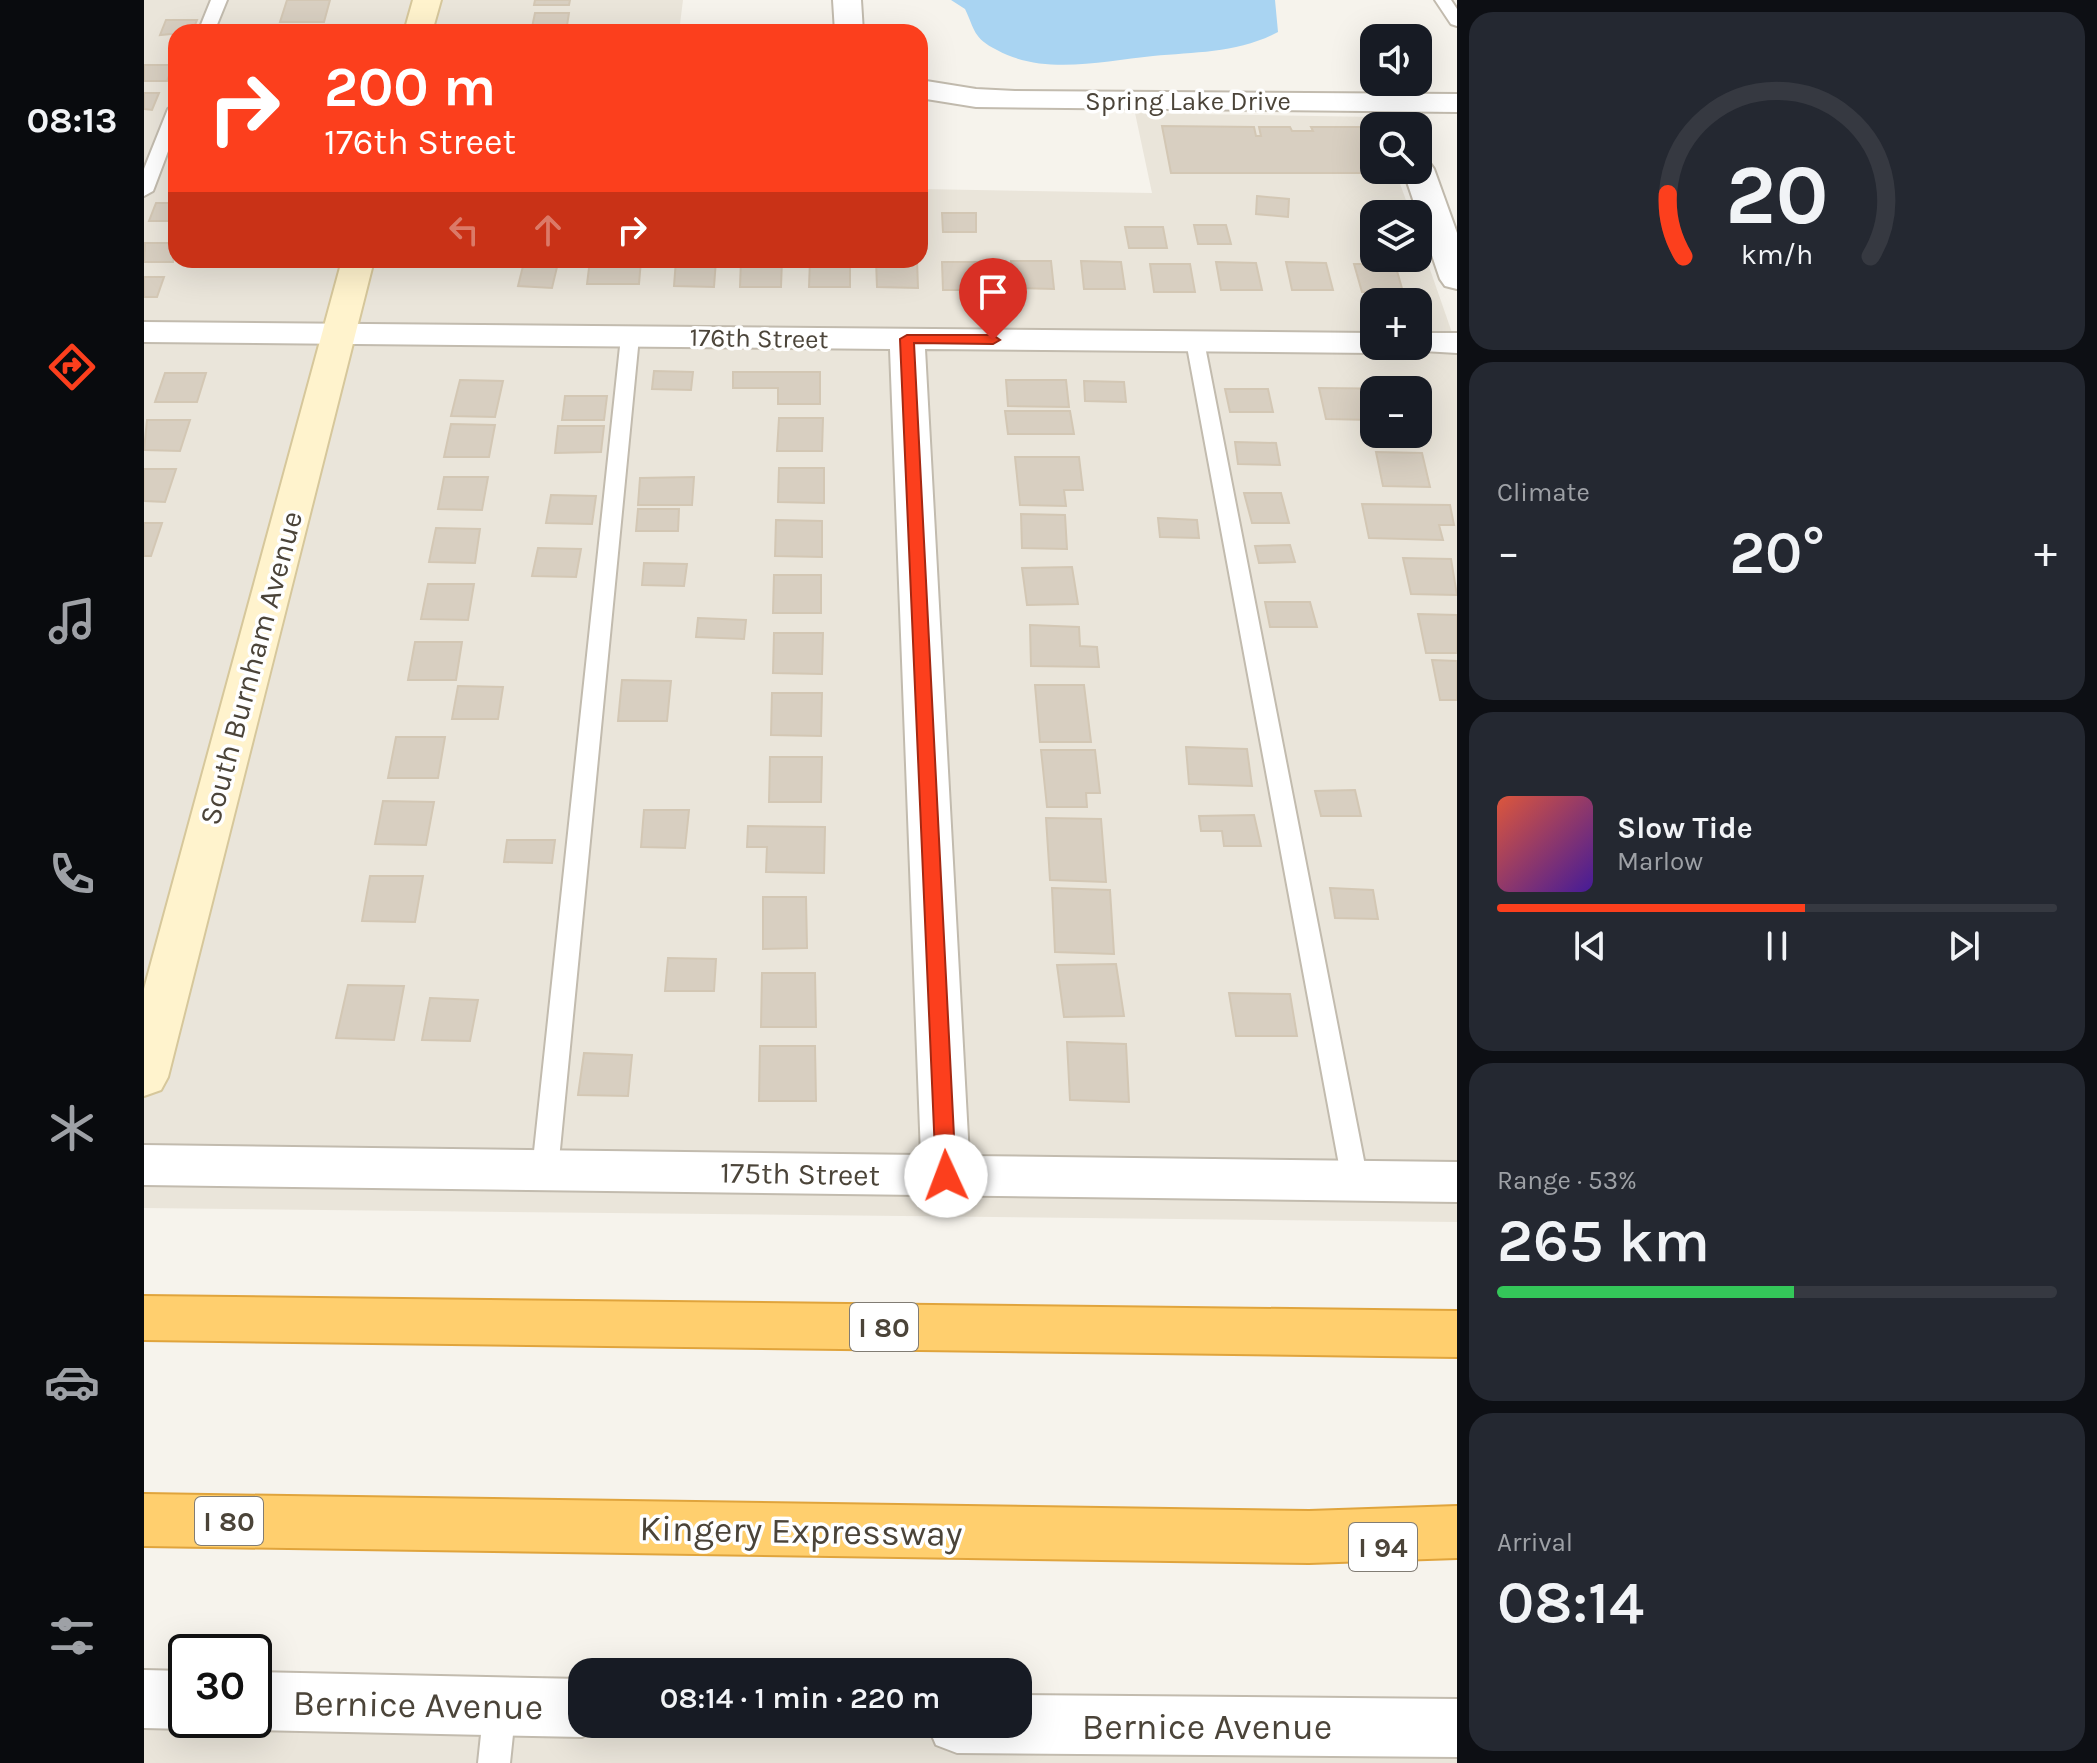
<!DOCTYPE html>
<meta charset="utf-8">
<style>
:root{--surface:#171b24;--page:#242831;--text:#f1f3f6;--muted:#9ea1a6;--line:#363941;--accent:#fc3f1d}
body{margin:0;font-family:Karla,sans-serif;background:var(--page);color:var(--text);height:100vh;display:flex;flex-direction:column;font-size:30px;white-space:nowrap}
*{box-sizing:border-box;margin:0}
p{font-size:26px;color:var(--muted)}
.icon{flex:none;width:44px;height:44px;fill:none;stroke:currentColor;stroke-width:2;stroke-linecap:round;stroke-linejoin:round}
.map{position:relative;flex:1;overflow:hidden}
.details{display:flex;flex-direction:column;gap:12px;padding:12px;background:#0d0f14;width:640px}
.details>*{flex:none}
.top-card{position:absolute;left:24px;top:24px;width:760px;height:244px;border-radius:24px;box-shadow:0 8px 32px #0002;background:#fc3f1d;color:#fff;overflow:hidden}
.fabs{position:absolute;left:1216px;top:24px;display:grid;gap:16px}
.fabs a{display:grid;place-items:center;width:72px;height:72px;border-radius:16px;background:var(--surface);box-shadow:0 8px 32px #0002;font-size:40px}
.speed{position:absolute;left:24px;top:1634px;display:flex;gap:16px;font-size:40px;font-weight:700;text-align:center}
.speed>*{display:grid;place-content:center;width:104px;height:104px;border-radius:50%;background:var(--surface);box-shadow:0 8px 32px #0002;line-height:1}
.speed .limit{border:4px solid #111;border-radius:12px;background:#fff;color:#111}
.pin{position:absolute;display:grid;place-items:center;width:68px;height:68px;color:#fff;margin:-82px -34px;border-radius:50% 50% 50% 0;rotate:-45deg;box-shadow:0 0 8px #0007}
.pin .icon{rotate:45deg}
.me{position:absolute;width:88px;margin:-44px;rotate:358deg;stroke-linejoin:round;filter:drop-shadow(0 0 6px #0008)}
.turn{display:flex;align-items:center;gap:28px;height:168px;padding:0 24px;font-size:36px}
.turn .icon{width:104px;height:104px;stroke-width:2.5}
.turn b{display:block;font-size:56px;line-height:68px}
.lanes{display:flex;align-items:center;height:76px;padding:0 24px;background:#0003;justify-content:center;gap:40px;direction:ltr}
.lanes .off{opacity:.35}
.big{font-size:60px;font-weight:600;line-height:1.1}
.details .tile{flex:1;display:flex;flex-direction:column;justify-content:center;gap:12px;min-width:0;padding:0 28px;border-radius:24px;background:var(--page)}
.details .dial{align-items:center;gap:0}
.dial svg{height:208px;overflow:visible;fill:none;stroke:var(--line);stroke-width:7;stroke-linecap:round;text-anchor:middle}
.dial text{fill:var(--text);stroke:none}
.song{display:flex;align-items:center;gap:24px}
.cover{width:96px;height:96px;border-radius:12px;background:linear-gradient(135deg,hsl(10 70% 55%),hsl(260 70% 35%))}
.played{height:8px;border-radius:4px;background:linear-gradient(90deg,var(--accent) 55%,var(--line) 55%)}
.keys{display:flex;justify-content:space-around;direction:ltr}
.heat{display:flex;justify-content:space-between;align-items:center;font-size:44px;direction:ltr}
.charge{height:12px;border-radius:6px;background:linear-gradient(90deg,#34c759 53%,var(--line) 0)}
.trip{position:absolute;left:424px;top:1658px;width:464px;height:80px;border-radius:24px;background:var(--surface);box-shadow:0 8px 32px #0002;font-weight:600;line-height:80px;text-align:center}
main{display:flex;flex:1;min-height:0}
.tab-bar{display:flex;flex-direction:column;width:144px;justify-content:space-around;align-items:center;background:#090b0e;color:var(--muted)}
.tab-bar .icon{width:56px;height:56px}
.tab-bar .selected{color:var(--accent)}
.tab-bar b{font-size:36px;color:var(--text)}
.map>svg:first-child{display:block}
</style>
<main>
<nav class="tab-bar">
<b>08:13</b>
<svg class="icon selected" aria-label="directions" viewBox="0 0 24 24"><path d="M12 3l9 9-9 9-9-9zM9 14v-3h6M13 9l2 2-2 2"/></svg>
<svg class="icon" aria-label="music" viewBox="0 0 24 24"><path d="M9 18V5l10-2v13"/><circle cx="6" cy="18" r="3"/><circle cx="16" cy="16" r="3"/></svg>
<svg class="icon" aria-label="phone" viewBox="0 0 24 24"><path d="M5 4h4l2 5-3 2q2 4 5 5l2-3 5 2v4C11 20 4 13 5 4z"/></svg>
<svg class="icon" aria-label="climate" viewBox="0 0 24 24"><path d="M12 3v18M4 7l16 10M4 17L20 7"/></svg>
<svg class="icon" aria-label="car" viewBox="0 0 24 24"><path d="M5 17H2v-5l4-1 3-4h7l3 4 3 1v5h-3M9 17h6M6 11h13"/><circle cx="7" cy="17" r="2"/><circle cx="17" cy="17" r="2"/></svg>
<svg class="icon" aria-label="filters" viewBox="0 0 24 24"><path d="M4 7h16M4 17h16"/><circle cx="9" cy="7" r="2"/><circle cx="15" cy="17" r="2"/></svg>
</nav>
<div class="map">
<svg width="1313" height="1763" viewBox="0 0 1313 1763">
<rect width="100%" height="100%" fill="#f6f3ec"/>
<!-- residential -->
<path fill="#eae5da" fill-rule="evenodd" d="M0 0H539L535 32H32V260H776V189L1008 193 991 113 1233 117 1236 126H1230V170H1251L1267 214H1230V258H1274V235L1313 347V1222L0 1208ZM1230 302H1274V346H1230ZM1230 390H1274V434H1230Z
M0 1681 42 1720 874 1724 1313 1710V1763H0Z"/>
<!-- water -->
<path fill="#a9d4f2" d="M807 0H1131L1134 32C1095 53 1052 52 1009 56 959 61 900 76 853 50 829 38 831 30 821 9Z"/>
<!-- building -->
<path fill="#d8cfc1" stroke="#d3c7b4" stroke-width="2" d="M143 0H186L180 22H136Z
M391 0H426L425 5H390Z
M391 13H425L422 32H387Z
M22 20H53L48 32 16 35Z
M81 25H114L111 32H78Z
M442 26H472L471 32H442Z
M0 65H29L23 81H0Z
M0 93H15L8 110 0 109Z
M1018 126 1110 127 1112 136H1117L1115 127H1146L1148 131H1169L1167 127H1219L1230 170 1234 173H1027Z
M1113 196 1145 199 1144 217 1112 214Z
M12 203H32V221H5Z
M798 213H832V232H799Z
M1050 225H1082L1087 244H1054Z
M981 227H1019L1023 248H985Z
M1 243H32L29 262H0Z
M446 260H497L495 284H443Z
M532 260H572L570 287 530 286Z
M597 260H638L637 287H596Z
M666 260H706V287H665Z
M732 260H773L774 288 733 287Z
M867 261H907L910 289 869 288Z
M937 261 977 262 981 289H940Z
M798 262H838L840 290H799Z
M1072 262 1112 263 1118 290H1077Z
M1142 262 1182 263 1189 290H1148Z
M1006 264H1046L1051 292H1010Z
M1210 264H1251L1259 292H1218Z
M379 266 413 267 408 288 374 286Z
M0 277H20L13 297H0Z
M510 371 549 372 547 390 508 389Z
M589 372H676V404H634V388H589Z
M21 373H62L53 402H11Z
M316 380 359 381 351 417 307 416Z
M862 380H922L925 407 864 406Z
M940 381 980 382 982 402 941 401Z
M1175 388 1264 389V390H1230V420L1182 419Z
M1081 389H1124L1129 412H1086Z
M421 396H463L460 420H418Z
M861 411H926L930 434H864Z
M635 418H679L678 451H633Z
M3 420H46L36 451 0 450Z
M307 424 351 425 345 457H300Z
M414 426H460L457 452 411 453Z
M1091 442 1132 443 1136 465 1094 464Z
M1232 452 1278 453 1286 487 1239 486Z
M871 457H935L939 490H920L922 506 876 505Z
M635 468H680V503L634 502Z
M0 469H32L21 502 0 501Z
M300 477H344L338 510 294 509Z
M550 477 548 505H494L496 478Z
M1100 493H1137L1145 523H1108Z
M407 495 452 496 448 524 402 523Z
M1218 504 1306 505 1310 525H1295L1299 540 1225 538Z
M494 509H535L534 531H492Z
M877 514 921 515 923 549 878 548Z
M1014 518 1053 520 1055 538 1016 537Z
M632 520 678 521V557L631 556Z
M0 523H18L7 556H0Z
M292 528 336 529 331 563 285 562Z
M1146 545 1151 562 1115 563 1111 546Z
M394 548 437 549 432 577 388 576Z
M1259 558 1307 559 1313 595 1267 594Z
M500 563 543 564 540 586 498 585Z
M928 567 934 604 883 605 878 568Z
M630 575H677V613H629Z
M284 584H330L324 620 277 619Z
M1121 602H1166L1173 627H1126Z
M1274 614 1313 615V653H1282Z
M554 618 602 620 600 639 552 637Z
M886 625 935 627 936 646 953 647 955 667 887 666Z
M630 633H679L678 674 629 673Z
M271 642H318L312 680H264Z
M1288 660 1313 661V700H1296Z
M478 680 527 681 523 721H474Z
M891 685H940L947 742H896Z
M314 686 359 687 354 719H308Z
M628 693H678L677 736 627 735Z
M252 737H301L294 778H244Z
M1042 747 1103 749 1108 786 1045 784Z
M897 750H951L956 793H942L943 807H903Z
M626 757H678L677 802H625Z
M1211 790 1217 816H1177L1171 791Z
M239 801 290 802 282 845 231 844Z
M500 810H545L541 848 497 847Z
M1110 815 1117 846H1080L1078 831H1057L1055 816Z
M902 818 957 819 962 882 906 880Z
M604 826 681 827 680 873 622 872 623 847H603Z
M363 840H411L408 863 360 862Z
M226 876H279L271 922 218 921Z
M908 888 966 890 970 954 911 952Z
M1186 888 1229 890 1234 919 1191 918Z
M619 897H662L663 948 619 949Z
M524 958 572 959 570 991H521Z
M972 964 980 1016 920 1017 913 965Z
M618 973H671L672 1027H617Z
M204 985 260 986 250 1040 192 1038Z
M1085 993 1146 994 1153 1036H1092Z
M286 998 334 1000 326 1041 278 1040Z
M923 1042 982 1044 985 1102 926 1100Z
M616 1046H671L672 1101H615Z
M440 1053 488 1055 484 1096 434 1095Z"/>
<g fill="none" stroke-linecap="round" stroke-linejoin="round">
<!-- service casing -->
<g stroke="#c2bbae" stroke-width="4">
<path id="service" d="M67 0H83L70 32H54Z
M1291 0H1307L1313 9V26L1307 24Z
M32 104V130L9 191 0 196V169L24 109Z
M486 331 495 337 414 1170 410 1178 401 1181 392 1178 388 1170 477 337Z
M1051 335 1060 341 1224 1181 1221 1189 1211 1192 1201 1189 1198 1181 1042 341Z
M356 1690 367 1695 372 1706 366 1763H334L340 1706 345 1695Z"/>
</g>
<!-- minor casing -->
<g stroke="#c2bbae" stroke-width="4">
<path id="minor" d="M689 0H717L719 32H691Z
M776 80 832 89 871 91 1313 94V112L832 107 776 98Z
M1274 160 1285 162 1290 169 1313 233V289L1301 286 1296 279 1259 170H1274Z
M0 322 1230 333V346H1245L1242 350 1230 353 781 349 825 1156 1313 1162V1202L0 1185V1145L777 1155 746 349 0 342Z
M1274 333H1313V353L1262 350 1259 346H1274Z
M0 1670 42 1671V1720H63L42 1729 0 1728Z
M110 1672 438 1679V1724H461L459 1728 438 1737 110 1730 89 1720H110Z
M874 1695 1313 1699V1757L813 1753 792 1745 783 1724H874Z"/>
</g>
<!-- secondary casing -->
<g stroke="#d6c79b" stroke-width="4">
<path id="secondary" d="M269 0H297L288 32H260Z
M198 260H230L24 1077 17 1090 0 1096V989Z"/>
</g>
<!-- motorway casing -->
<g stroke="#e0a43c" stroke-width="4">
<path id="motorway" d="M0 1296 1313 1311V1357L0 1340Z
M0 1494 1165 1511 1313 1506V1558L1165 1563 0 1546Z"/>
</g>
<!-- service -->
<use href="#service" fill="#fff" fill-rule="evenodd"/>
<!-- minor -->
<use href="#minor" fill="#fff" fill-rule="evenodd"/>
<!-- secondary -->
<use href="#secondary" fill="#fff3cd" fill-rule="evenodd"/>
<!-- motorway -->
<use href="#motorway" fill="#ffcf6e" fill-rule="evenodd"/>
</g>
<!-- route -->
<path fill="#fc3f1d" stroke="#a42913" stroke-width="2" d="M763 335H849L856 340 849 344 770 343 812 1176 809 1182 802 1184 795 1182 792 1176 756 339Z"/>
<g text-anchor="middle" stroke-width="7" stroke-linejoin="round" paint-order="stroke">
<!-- far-street labels -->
<g font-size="26" fill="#4b4439" stroke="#fff">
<text x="1044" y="110">Spring Lake Drive</text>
<text transform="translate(615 338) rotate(1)" y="9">176th Street</text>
</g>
<!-- shield labels -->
<g fill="#fff" stroke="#817c74" stroke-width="2">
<rect x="706" y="1303" width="68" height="48" rx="6"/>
<rect x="51" y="1497" width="68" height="48" rx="6"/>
<rect x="1205" y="1523" width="68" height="48" rx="6"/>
</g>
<g font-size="28" font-weight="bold" fill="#4b4439">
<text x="740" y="1337">I 80</text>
<text x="85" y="1531">I 80</text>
<text x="1239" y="1557">I 94</text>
</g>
<!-- street labels -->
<g font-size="30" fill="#4b4439" stroke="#fff">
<text transform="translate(107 668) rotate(-75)" y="10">South Burnham Avenue</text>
<text transform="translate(656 1174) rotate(1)" y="10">175th Street</text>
</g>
<!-- near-street labels -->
<g font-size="36" fill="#4b4439" stroke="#fff">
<text transform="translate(657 1530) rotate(1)" y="13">Kingery Expressway</text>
<text transform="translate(274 1704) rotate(1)" y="13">Bernice Avenue</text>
<text x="1063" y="1739">Bernice Avenue</text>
</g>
</g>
</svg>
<div class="fabs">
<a><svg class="icon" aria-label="sound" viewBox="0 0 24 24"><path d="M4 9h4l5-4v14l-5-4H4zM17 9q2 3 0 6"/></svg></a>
<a><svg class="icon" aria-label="search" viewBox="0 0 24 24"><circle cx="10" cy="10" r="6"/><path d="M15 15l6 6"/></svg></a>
<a><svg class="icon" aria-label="layers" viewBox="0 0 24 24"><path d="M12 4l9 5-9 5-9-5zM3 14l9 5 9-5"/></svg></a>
<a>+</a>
<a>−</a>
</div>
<div class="speed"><div class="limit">30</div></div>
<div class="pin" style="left:849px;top:340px;background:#d93025"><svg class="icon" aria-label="arrive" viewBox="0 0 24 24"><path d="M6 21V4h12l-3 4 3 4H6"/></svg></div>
<svg class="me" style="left:802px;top:1176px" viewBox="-20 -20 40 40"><circle r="19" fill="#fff"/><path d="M0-13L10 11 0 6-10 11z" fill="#fc3f1d"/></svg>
<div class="trip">08:14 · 1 min · 220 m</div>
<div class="top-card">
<div class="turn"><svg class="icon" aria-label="right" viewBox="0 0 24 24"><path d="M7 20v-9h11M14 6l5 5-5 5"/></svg><div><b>200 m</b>176th Street</div></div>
<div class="lanes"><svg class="icon off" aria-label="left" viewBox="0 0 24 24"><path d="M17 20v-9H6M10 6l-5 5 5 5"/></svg><svg class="icon off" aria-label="ahead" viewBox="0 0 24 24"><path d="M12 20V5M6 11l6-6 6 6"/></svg><svg class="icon" aria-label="right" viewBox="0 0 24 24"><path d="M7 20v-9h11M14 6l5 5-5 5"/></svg></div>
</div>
</div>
<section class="details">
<div class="tile dial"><svg viewBox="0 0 100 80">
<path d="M14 69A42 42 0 1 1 86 69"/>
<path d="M14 69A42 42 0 0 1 8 45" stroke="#fc3f1d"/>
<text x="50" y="56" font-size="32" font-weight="700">20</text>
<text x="50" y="72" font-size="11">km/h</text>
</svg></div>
<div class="tile"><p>Climate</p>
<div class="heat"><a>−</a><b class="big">20°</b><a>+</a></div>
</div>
<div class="tile">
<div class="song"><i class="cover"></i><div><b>Slow Tide</b><p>Marlow</p></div></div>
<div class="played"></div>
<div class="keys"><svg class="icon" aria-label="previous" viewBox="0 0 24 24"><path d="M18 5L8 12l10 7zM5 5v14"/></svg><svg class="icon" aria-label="pause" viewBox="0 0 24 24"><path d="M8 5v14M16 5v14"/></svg><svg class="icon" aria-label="next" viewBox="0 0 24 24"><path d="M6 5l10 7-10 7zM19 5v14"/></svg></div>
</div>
<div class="tile"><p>Range · 53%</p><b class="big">265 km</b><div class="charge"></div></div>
<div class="tile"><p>Arrival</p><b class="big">08:14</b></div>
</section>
</main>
